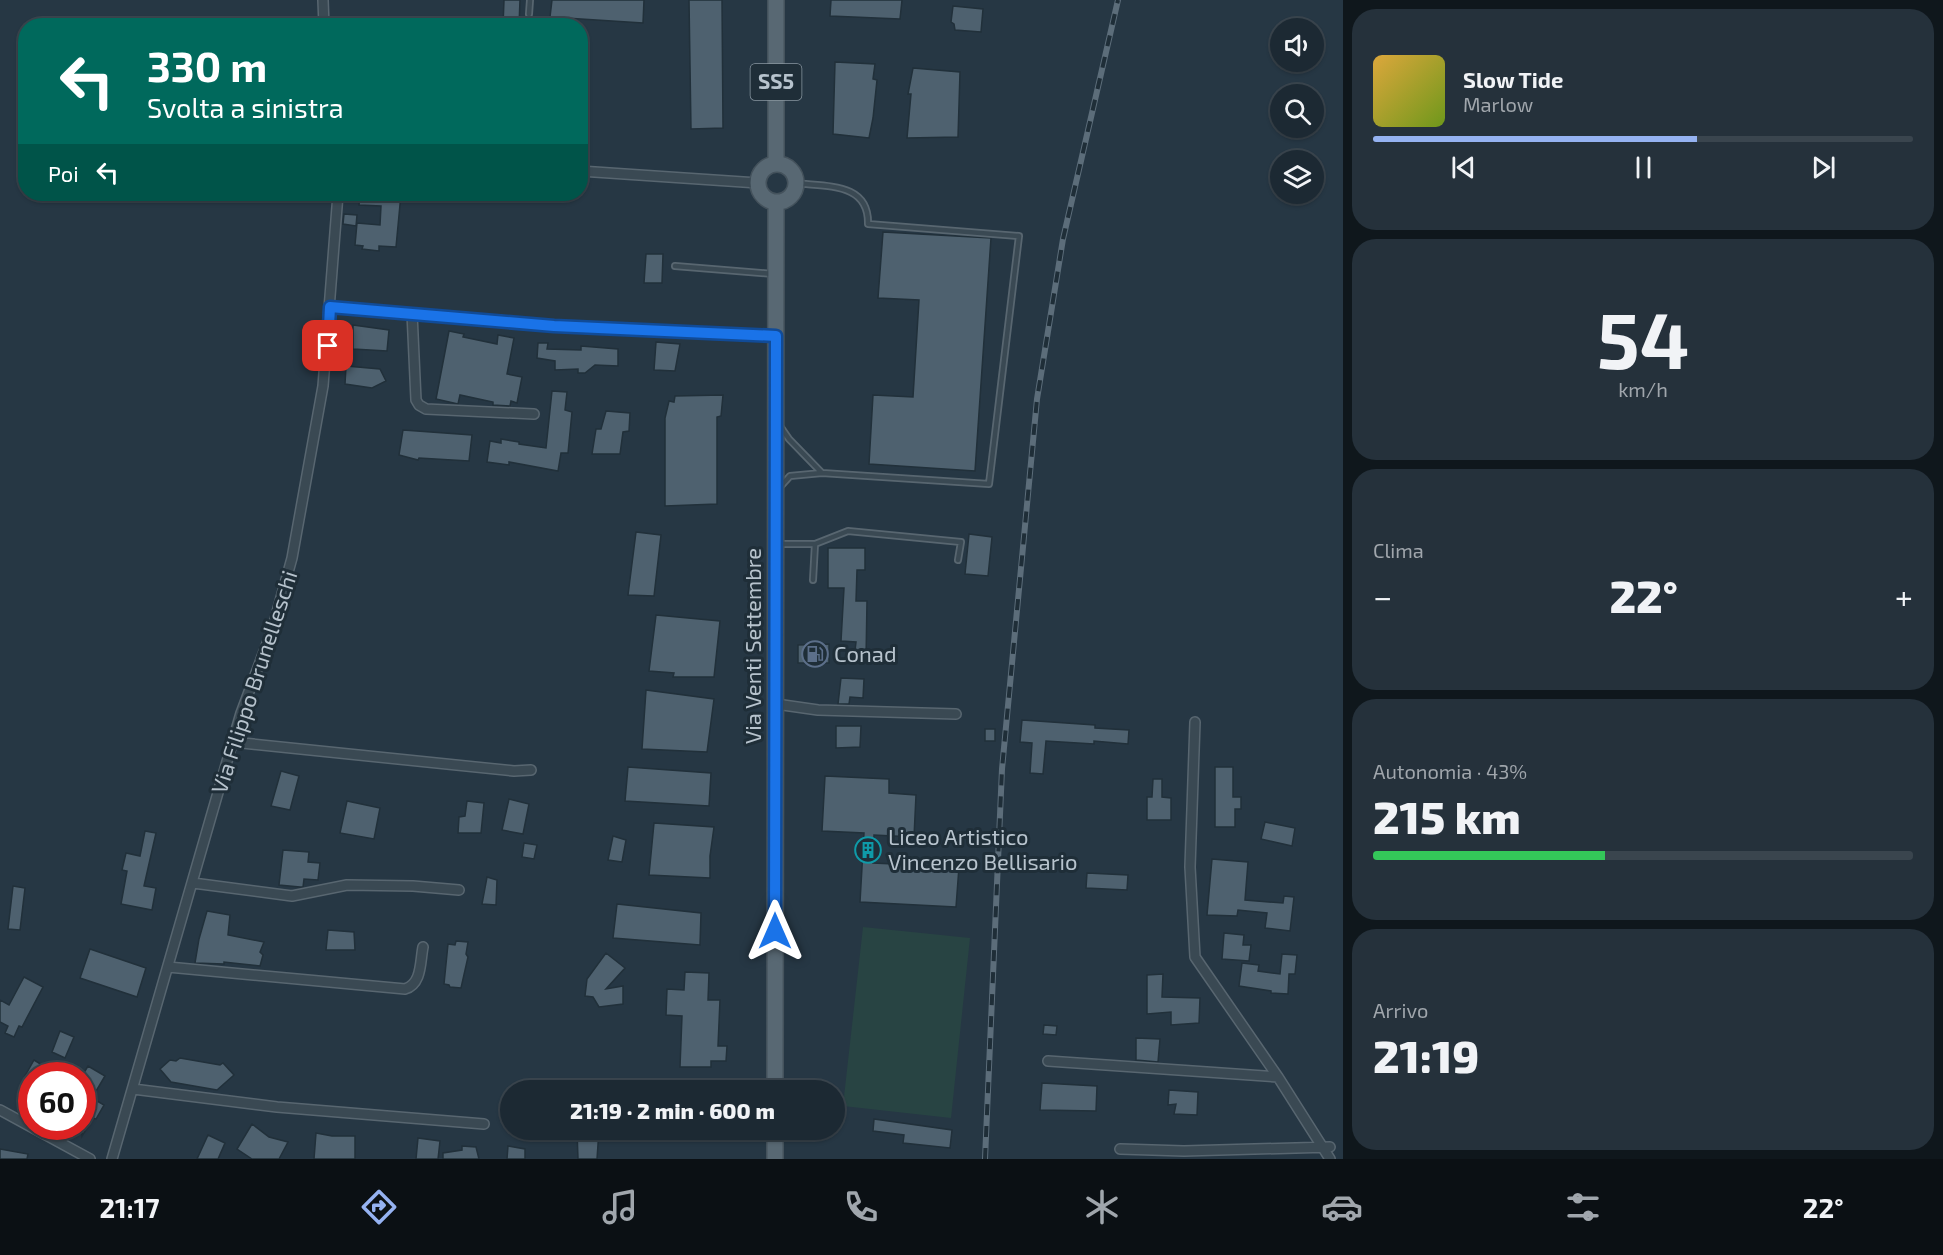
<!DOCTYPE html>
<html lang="it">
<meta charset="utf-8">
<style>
:root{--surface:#1c2933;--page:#25313b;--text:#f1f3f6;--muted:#a0a6ac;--line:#3a454e;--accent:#95b2f1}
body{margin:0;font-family:"Exo 2",sans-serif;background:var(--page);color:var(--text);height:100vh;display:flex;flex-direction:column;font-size:22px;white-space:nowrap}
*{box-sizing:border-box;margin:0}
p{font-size:20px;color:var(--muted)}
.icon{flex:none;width:33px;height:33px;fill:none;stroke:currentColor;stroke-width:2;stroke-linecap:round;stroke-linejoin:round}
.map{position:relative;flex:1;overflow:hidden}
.drawer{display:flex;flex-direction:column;gap:9px;padding:9px;background:#0f171c;width:600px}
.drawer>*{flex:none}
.top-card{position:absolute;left:18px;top:18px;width:570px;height:183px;border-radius:24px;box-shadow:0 2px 4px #0004,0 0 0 2px var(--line);background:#00695c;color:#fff;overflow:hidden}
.buttons{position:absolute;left:1270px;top:18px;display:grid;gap:12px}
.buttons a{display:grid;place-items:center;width:54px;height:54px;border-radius:50%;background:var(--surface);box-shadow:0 2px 4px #0004,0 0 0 2px var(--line);font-size:30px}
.speed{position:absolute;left:18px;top:1062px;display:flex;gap:12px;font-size:30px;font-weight:700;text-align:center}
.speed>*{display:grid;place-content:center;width:78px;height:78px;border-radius:50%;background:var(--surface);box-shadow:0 2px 4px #0004,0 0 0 2px var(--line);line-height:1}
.speed .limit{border:9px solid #d22;background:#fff;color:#111}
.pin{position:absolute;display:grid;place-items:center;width:51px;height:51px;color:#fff;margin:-26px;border-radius:12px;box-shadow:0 3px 9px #0006}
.me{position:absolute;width:66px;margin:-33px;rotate:0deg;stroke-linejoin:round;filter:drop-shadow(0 0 4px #0008)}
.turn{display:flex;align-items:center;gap:21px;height:126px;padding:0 30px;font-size:27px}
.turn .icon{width:78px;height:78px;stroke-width:2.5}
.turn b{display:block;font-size:42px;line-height:51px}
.then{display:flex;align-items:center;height:57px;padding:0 30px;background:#0003;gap:12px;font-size:22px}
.big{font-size:45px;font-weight:800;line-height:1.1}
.drawer .tile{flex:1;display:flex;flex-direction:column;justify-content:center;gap:9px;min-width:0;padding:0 21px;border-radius:24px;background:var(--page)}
.drawer .dial{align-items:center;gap:0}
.dial b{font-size:78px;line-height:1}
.song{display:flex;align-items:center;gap:18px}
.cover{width:72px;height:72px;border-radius:9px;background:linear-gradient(135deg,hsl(40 70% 55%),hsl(80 70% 35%))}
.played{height:6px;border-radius:3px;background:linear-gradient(90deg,var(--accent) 60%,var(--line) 60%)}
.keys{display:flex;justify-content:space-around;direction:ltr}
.heat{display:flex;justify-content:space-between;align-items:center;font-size:33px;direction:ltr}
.charge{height:9px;border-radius:4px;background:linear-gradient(90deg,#34c759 43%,var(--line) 0)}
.trip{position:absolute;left:500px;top:1080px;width:345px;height:60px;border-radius:30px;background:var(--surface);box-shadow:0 2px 4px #0004,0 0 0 2px var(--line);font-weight:800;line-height:60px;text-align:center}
.menu{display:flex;height:96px;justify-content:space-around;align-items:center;background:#0b1014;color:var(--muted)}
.menu .icon{width:42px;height:42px}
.menu .current{color:var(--accent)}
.menu b{font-size:27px;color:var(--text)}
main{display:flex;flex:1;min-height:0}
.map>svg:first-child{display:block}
</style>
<main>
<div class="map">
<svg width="1343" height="1159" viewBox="0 0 1343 1159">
<rect width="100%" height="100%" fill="#263744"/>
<!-- green -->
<path fill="#284443" d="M863 927 970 938 951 1118 843 1106Z"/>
<!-- building -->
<path fill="#4e616f" stroke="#21303a" stroke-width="1.5" d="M504 0H520L519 26H503Z
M552 0H644L643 23 550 17Z
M689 0H722L723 128 691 129Z
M831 0H902L900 19 830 16Z
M953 6 983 9 981 32 955 30 954 24 951 22Z
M835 62 875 64 873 79 877 80 873 118 869 138 833 134Z
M913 68 960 72 958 137 907 138 911 94H908Z
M360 194H401L396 247 379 246V251L362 249 363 246 355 245 357 223 380 225 381 206 359 205Z
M344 214 357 215 356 226 343 224Z
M883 232 991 238 975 471 869 464 873 395 913 397 919 300 878 298Z
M646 254H663L662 283H644Z
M353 325 389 330 387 351 353 349Z
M449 331 464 334 463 337 497 344 498 335 514 338 507 374 522 377 517 403 511 401 510 406 493 405V402L460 395 458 404 436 399Z
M656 342 680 344 675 371 654 370Z
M538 343H548L547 349 581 350V346L618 349V366L595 365 585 373H578V369L555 370V361L537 358Z
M346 366 380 369 386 381 372 388 345 384Z
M552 391 567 392 565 410 572 412 568 453H561L558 471 509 462V465L487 462 490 441 501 443V439L519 442V444L546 448Z
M723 395 721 416 717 417V504L665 506V418L669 401 674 402 675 396Z
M606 411 630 413 629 431 623 432 620 454H592L596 429H601Z
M403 430 472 435 469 461 419 458 418 460 399 455Z
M636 532 661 535 654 596 628 595Z
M969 534 992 537 988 576 965 574Z
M828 548H865V570H857L856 601H867L866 659H854L856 642 841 641 844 588H828Z
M656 615 720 621 714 677H673L674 673 649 671Z
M829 644V663H798V645Z
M841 678 864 679 863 698 850 697 849 704H838Z
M646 690 714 699 707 752 642 749Z
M1022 720 1095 725V728L1129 730 1128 744 1094 741V744L1046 741 1043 774 1030 773 1032 743 1020 742Z
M836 726H861L860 747 836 748Z
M985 729H995V741H985Z
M628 767 711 773 709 806 625 801Z
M1215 767H1233V797H1241V809H1235V827H1215Z
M281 771 299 776 290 810 271 806Z
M825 776 889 779V793L916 795 914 837 874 835 873 863 959 867 956 907 860 902 864 833 822 831Z
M1153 779H1162V797L1171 798V820H1147V797H1152Z
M509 799 529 804 523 834 502 830Z
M347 801 380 808 374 839 340 833Z
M467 801 484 803 481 833H458L459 817 465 816Z
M1265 822 1295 828 1292 846 1261 839Z
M654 823 714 827 710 856V878L649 875Z
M145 831 156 833 144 886 156 888 152 910 121 904 127 871 122 870 126 853 140 856Z
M613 836 626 840 622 862 608 860Z
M524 843 537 845 534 859 522 857Z
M283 850 309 852 308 862 320 863 318 880 304 879 303 887H300L279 885Z
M1212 859 1248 862 1245 900 1283 903 1284 896 1294 897 1290 931 1265 928 1267 913 1238 910 1237 916 1207 915Z
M1087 873 1128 875 1127 890 1086 888Z
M487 877 497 880 496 905 482 904Z
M13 886 25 888 20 930 8 929Z
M617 904 701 913 700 945 613 938Z
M207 911 230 915 228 935 264 942 260 952 263 955 260 966 224 962V964L195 963 199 939Z
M328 930 354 932 355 950H326Z
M1224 933 1244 935 1243 945H1251L1249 961 1222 959Z
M456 941 468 942 466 954 468 957 461 988 450 987 449 985 444 984 448 944 455 945Z
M90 949 146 968 137 997 80 978Z
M606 953 625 968 606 989 623 986V1004L599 1007 593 997 585 996 587 979Z
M1282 954 1297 955 1295 974H1289L1288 994 1271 993V991L1239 986 1242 963 1259 965 1258 971 1280 974Z
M685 972 709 973 708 1000H720L718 1046H727L726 1061H711V1067H680L682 1016 666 1015 667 989 684 990Z
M1163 974 1162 997 1200 998 1199 1023 1171 1025V1012L1147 1014V975Z
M24 977 43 987 22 1027 19 1026 14 1037 5 1033 8 1026 0 1022V1000L9 1005Z
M1044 1025 1057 1026 1056 1035 1043 1034Z
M60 1031 74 1037 65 1058 52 1052Z
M1136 1038 1160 1039 1158 1062 1136 1060Z
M180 1058 220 1065 223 1063 234 1075 217 1090 171 1082 160 1069 170 1060 176 1061Z
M34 1060 60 1076H25Z
M88 1066 105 1076 92 1098 104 1105 96 1119 93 1118 82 1136V1076Z
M1042 1083 1097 1086 1096 1111 1040 1110Z
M1169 1090 1198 1092 1197 1115 1174 1114 1176 1104 1168 1105Z
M874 1119 952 1130 950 1148 903 1143 904 1135 873 1131Z
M252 1124 269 1137 288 1142 279 1159H252L237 1149Z
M577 1130H599L597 1159H578Z
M316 1133 332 1136H355V1159H314Z
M208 1135 225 1143 218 1159H197Z
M418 1138 440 1141 438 1159H416Z
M462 1146 476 1147 479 1159H443V1153L462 1150Z
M508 1146 525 1149V1159H507Z
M0 1149 28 1154 27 1159H0Z"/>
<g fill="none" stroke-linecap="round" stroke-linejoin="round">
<!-- service casing -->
<g stroke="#586670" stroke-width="8">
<path id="service" d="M529 14 530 0
M675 266 773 274
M780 426 789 439 822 473
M780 487 790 476 822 473 989 484 1019 236 868 224C869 182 826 187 795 183
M778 544H815L813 580
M815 544 848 531 961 542 958 560"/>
</g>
<!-- minor casing -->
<g stroke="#586670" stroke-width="12">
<path id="minor" d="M323 0 324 26
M580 171 758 183
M330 307 554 326 776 336
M412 313 416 400 419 405 426 409 534 414
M776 704 818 710 956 714
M1195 722 1190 867 1195 957 1278 1077 1330 1159
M233 742 514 771 531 770
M193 883 292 896 347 885 413 886 459 890
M168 967 405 989C422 984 420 962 423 947
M1048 1061 1278 1077
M133 1089 277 1107 484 1124
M0 1110 90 1159
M1120 1149 1184 1151 1330 1147
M112 1159 241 713 272 630 292 558 323 386 338 194"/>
</g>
<!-- primary casing -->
<g stroke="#44525c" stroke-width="18">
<path id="primary" d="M776 164V0
M758 183a19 19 0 1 1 38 0a19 19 0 1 1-38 0Z
M775 1090 776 202
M775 1130V1159"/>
</g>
<!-- service -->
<use href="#service" stroke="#3a4953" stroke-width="4.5"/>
<!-- minor -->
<use href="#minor" stroke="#3a4953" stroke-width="9"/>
<!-- primary -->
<use href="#primary" stroke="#586873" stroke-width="15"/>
<!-- rail casing -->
<g stroke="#5c6d7a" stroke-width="6">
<path id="rail" d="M985 1159 1002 769 1037 399 1063 239 1118 0"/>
</g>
<!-- rail -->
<use href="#rail" stroke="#1f2e38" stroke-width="4" stroke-dasharray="11" stroke-linecap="butt"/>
</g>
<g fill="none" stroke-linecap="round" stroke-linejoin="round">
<!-- route casing -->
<g stroke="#114b97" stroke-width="15">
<path id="route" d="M328 346 330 307 554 326 776 336 775 931"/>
</g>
<!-- route -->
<use href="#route" stroke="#1a73e8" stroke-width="10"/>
</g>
<!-- icons -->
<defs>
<g id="fuel-ring" transform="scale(1.35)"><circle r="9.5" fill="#1f2e38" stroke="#5c6f8a" stroke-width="1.5"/><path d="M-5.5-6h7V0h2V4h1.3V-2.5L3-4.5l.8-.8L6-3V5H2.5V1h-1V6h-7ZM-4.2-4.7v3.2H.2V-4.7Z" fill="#5c6f8a"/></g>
<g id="building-ring" transform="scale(1.35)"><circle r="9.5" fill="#1f2e38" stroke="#0f9aa8" stroke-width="1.5"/><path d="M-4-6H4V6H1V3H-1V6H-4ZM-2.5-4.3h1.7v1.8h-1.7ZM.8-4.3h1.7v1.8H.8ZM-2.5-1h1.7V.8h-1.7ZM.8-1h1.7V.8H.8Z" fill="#0f9aa8"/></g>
</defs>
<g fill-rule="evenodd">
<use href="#fuel-ring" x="815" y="654"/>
<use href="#building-ring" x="868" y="850"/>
</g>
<g text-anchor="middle" stroke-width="6" stroke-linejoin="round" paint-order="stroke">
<!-- shield labels -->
<rect fill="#1f2e38" stroke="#8996a0" stroke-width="1.5" x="750.5" y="64" width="51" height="36" rx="4.5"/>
<g font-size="21" font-weight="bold" fill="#b7c3cd">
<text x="776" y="89">SS5</text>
</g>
<!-- street labels -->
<g font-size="22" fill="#b7c3cd" stroke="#1f2e38">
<text transform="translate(753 646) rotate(-90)" y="8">Via Venti Settembre</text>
<text transform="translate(254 682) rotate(-72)" y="8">Via Filippo Brunelleschi</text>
</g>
<!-- poi labels -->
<g font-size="22" fill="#b7c3cd" stroke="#1f2e38" text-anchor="start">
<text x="834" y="662">Conad</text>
<text x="888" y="845">Liceo Artistico<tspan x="888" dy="25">Vincenzo Bellisario</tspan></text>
</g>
</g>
</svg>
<div class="buttons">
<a><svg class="icon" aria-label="sound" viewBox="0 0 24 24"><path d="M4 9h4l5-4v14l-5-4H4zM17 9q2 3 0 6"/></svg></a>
<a><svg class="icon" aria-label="search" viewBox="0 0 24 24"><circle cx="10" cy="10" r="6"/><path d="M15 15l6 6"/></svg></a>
<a><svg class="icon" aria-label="layers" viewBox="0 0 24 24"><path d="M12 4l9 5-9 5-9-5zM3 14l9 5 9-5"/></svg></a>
</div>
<div class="speed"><div class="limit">60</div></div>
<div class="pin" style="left:328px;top:346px;background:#d93025"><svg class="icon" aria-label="arrive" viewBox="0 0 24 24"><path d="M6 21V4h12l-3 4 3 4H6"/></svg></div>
<svg class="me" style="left:775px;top:931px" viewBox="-20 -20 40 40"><path d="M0-17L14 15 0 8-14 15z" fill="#1a73e8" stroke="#fff" stroke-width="4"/></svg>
<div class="trip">21:19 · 2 min · 600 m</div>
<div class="top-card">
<div class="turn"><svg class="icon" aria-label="left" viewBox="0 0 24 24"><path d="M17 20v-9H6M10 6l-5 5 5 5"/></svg><div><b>330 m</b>Svolta a sinistra</div></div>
<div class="then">Poi<svg class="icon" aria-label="left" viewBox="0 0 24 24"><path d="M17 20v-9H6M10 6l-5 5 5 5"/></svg></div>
</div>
</div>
<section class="drawer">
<div class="tile">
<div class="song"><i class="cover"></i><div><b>Slow Tide</b><p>Marlow</p></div></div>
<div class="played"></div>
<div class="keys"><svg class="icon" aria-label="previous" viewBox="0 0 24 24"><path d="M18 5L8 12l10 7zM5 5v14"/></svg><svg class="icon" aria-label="pause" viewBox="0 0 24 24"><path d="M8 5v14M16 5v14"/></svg><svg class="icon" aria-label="next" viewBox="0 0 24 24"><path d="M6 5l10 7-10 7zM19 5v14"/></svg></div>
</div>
<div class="tile dial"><b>54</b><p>km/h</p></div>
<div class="tile"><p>Clima</p>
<div class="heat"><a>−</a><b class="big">22°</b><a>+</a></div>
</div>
<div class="tile"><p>Autonomia · 43%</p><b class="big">215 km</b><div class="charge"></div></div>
<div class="tile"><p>Arrivo</p><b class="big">21:19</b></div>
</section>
</main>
<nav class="menu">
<b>21:17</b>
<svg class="icon current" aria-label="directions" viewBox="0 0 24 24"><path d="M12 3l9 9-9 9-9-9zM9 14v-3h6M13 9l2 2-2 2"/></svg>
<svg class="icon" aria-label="music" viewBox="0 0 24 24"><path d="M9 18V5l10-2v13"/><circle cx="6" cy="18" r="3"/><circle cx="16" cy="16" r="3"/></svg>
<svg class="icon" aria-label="phone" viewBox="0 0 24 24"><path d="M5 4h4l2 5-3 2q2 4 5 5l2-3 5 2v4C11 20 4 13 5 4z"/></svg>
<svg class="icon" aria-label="climate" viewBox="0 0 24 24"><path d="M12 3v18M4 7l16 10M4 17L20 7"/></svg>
<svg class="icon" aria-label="car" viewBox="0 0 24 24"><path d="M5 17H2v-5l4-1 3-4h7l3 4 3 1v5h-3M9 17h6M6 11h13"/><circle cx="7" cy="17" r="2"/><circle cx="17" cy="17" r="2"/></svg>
<svg class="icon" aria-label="filters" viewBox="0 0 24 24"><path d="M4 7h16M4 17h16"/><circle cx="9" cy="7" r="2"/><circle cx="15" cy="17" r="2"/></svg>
<b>22°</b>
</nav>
